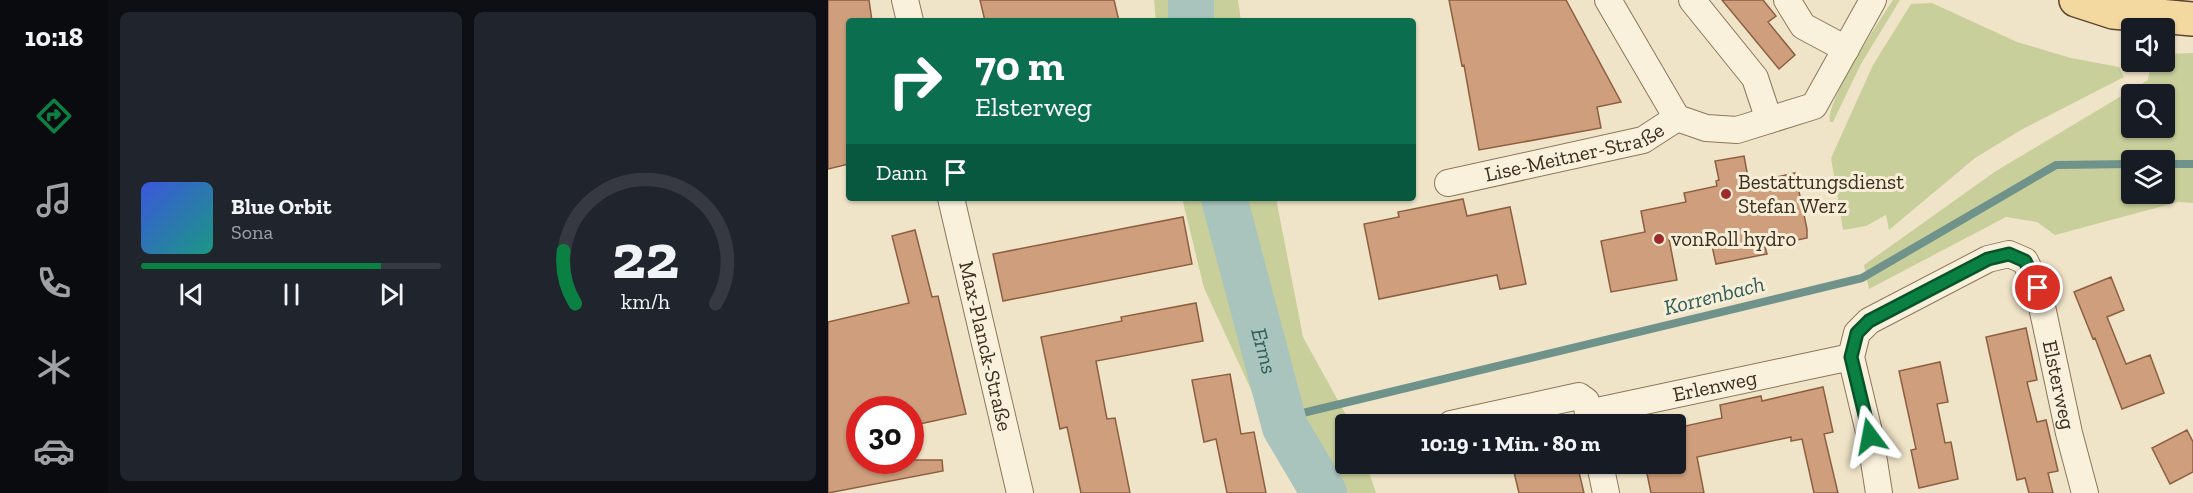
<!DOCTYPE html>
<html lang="de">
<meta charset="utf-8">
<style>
:root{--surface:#171b24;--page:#20242c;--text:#f1f3f6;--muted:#9ea1a6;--line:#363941;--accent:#0b8043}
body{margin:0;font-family:"Zilla Slab",serif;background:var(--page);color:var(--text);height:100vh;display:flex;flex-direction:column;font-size:22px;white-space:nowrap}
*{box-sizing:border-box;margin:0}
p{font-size:20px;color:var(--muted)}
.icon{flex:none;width:33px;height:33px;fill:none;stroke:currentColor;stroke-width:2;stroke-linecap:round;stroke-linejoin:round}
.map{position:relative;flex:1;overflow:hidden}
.side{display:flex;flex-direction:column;gap:12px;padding:12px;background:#0d0f14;width:720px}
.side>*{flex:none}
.banner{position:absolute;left:18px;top:18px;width:570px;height:183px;border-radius:6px;box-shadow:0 2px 4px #0004;background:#0b6e4f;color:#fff;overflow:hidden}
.buttons{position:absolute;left:1293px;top:18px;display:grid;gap:12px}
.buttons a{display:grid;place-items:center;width:54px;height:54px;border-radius:6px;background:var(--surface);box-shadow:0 2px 4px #0004;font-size:30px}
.speed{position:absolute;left:18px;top:396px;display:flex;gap:12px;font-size:30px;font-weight:700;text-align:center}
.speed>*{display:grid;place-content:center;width:78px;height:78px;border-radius:50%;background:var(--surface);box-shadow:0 2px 4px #0004;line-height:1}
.speed .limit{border:9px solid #d22;background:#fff;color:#111}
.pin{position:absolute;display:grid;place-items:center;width:51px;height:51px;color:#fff;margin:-26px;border:3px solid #fff;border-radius:50%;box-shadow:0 2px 6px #0007}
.me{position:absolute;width:66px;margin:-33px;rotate:347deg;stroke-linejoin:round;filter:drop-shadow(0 0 4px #0008)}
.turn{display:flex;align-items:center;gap:21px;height:126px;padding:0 30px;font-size:27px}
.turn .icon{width:78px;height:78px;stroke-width:2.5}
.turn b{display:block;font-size:42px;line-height:51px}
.then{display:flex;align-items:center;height:57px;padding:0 30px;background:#0003;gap:12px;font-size:22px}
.side .card{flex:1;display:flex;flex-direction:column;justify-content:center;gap:9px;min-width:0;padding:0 21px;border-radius:9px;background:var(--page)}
.side .dial{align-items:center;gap:0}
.dial svg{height:156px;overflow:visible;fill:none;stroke:var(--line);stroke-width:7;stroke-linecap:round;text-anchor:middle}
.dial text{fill:var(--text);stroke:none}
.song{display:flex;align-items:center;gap:18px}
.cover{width:72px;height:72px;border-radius:9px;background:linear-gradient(135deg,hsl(230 70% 55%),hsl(170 70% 35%))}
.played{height:6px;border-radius:3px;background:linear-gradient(90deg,var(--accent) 80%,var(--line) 80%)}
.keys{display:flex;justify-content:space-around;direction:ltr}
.side .tiles{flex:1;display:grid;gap:12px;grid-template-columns:repeat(2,1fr)}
.trip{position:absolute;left:507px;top:414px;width:351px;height:60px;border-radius:6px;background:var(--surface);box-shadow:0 2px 4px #0004;font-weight:800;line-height:60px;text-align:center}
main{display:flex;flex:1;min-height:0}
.tab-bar{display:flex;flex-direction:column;width:108px;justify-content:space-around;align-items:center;background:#090b0e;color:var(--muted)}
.tab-bar .icon{width:42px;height:42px}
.tab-bar .on{color:var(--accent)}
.tab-bar b{font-size:27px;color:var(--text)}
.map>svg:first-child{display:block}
</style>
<main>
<nav class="tab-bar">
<b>10:18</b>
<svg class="icon on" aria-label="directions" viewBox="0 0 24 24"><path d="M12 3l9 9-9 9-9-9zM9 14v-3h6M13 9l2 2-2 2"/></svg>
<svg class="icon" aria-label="music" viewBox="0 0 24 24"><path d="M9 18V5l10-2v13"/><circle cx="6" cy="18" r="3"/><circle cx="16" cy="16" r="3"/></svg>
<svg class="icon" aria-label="phone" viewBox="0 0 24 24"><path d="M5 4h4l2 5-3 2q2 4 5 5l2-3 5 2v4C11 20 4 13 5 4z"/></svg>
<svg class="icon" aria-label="climate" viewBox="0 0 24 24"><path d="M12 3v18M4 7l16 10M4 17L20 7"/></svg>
<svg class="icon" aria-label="car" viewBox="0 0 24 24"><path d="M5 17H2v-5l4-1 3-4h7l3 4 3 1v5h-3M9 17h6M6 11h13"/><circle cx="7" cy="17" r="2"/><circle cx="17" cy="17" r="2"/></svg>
</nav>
<section class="side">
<div class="tiles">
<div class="card">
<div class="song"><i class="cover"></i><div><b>Blue Orbit</b><p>Sona</p></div></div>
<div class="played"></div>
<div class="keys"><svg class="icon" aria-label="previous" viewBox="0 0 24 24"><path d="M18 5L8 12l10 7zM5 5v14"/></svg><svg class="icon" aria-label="pause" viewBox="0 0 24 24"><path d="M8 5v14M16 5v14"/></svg><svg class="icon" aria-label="next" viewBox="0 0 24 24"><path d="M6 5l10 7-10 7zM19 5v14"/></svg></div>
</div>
<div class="card dial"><svg viewBox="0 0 100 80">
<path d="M14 69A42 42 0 1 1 86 69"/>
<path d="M14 69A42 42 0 0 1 8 42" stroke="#0b8043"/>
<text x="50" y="56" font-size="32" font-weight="700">22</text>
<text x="50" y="72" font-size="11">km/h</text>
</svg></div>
</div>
</section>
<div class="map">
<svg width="1365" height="493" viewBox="0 0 1365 493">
<rect width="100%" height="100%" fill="#f0e4c8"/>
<!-- green -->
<path fill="#c9cf9b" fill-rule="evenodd" d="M326 0H410L413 21H328Z
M1065 0H1072L1033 64 1005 122H1002C997 102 1052 20 1065 0Z
M1104 3 1189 42 1243 58 1291 67 1296 77 1193 130 1147 158 1061 230 1058 215 1038 226 1015 230 1003 158 1045 65 1083 4Z
M1365 53V203L1350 202 1227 235 1209 222 1178 217 1041 289 1036 265 1168 171 1320 80 1323 62H1336L1337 54ZM1336 94V128H1304V94ZM1336 160V194H1304V160Z
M354 198H448L475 337 523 424H518V464H538L548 493H476L451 450 376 288Z"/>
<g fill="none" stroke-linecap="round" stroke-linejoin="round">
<!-- stream -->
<path stroke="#6f938a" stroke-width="8" d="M1336 164H1365
M454 418 1034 278 1228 165 1304 164"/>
<!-- river -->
<g stroke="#a9c4bc" stroke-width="46">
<path d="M363 0V21"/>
<path id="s1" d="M396 198 457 427 496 493"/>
</g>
</g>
<!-- building -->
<path fill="#cf9f7d" stroke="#8d5f41" stroke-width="1.5" d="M0 0H41L44 21H21V164L0 169Z
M152 0H286L291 21H157Z
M621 0H738L793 102 769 107 773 128 651 150 636 65 634 66Z
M894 0H935L948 16 940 22 967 55 951 69Z
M916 156 921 183 967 173 979 229V238L937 247 939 254 888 264 881 232 841 239 849 280 783 292 773 241 817 232 813 211 858 202 856 193 889 186 888 181 891 180 887 161Z
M635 199 639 216 682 207 698 284 672 289 669 275 551 299 536 224 571 217 570 212Z
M355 217 364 264 175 301 165 254Z
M87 230 104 297 110 296 138 414 82 426V410H32V460H114L115 471 0 493V322L81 303 64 236Z
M1283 277 1296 310 1279 317 1298 364 1322 355 1336 393 1294 409 1267 338 1265 339 1246 292Z
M368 303 375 341 268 361 279 419 287 418 302 493H253L239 427 232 429 213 337 294 321 293 317Z
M1198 328 1209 380 1199 382 1209 422 1218 420 1230 471 1220 473 1225 493H1201L1197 478 1189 480 1158 337Z
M1112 362 1120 402 1109 404 1117 443 1123 442 1130 479 1091 488 1083 450 1088 449 1071 371Z
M402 374 413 434 426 432 438 493H399L388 439 376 442 364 380Z
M995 387 1005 432 996 434 1010 493H986L974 439 963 441V437L869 457 876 493H823L817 464H848V428L894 418 892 405 933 396 934 401Z
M1359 430 1365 442V472L1342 484 1324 448Z
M684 464H749L756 493H691Z"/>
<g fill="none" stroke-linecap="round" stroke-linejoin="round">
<!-- minor casing -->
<g stroke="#8d765c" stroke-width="28">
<g id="minor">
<path d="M77 0 82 21"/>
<path d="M780 0 849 118 878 128 909 130 986 106 1045 0"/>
<path d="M864 0 927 78 941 120"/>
<path d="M959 0 975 26 1018 49"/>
<path id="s2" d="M620 183 815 140 849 118"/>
<path id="s3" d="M123 198 192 493"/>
<path d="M623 424 751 396 758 401 760 413"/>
<path id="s4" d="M763 424 760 413 1023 357"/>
<path d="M772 464 778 493"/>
<path id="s5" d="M1051 493 1042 436 1023 357 1029 333 1041 321 1160 259 1181 254 1197 261 1210 288 1241 433 1257 493"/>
</g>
</g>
<!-- major casing -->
<g stroke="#5b4430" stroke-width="36">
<path id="major" d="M1248 0 1285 12 1365 19"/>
</g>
<!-- minor -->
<use href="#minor" stroke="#faf1dc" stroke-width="26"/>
<!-- major -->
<use href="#major" stroke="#f3d9a0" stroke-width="33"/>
</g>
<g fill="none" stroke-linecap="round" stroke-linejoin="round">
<!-- route casing -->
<g stroke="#07532c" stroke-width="15">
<path id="route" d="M1042 436 1023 357 1029 333 1041 321 1160 259 1181 254 1197 261 1210 288"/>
</g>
<!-- route -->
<use href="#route" stroke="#0b8043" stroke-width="10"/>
</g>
<!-- markers -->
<g fill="#9e2a2b" stroke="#f7eed8" stroke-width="2">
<circle cx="898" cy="194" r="6"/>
<circle cx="831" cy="239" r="6"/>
</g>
<g text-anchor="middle" stroke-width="6" stroke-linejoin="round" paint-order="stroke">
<!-- street labels -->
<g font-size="21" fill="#3d2e20" stroke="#f7eed8">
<text dy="7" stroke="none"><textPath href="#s2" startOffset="130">Lise-Meitner-Straße</textPath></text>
<text dy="7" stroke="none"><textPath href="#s3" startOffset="152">Max-Planck-Straße</textPath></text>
<text dy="7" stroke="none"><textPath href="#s5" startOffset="483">Elsterweg</textPath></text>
<text dy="7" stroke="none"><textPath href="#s4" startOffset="141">Erlenweg</textPath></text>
</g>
<!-- poi labels -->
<g font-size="21" fill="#3d2e20" stroke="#f7eed8" text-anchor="start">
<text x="910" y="189">Bestattungsdienst<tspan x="910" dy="24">Stefan Werz</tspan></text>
<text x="843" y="246">vonRoll hydro</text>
</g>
<!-- water labels -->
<g font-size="22" font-style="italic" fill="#2f5d5a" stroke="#f7eed8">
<text transform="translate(886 295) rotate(-14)" y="8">Korrenbach</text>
<text dy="8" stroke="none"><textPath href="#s1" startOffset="158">Erms</textPath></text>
</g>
</g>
</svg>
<div class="buttons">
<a><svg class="icon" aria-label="sound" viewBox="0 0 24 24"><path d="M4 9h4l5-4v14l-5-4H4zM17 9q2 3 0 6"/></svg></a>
<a><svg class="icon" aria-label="search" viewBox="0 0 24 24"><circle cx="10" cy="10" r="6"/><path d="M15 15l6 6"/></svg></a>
<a><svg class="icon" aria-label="layers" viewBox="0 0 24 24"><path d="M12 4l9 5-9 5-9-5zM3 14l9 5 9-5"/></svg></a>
</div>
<div class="speed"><div class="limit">30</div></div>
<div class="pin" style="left:1210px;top:288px;background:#d93025"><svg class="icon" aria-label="arrive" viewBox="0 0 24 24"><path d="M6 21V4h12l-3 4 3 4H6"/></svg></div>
<svg class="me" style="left:1042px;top:436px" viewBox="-20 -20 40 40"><path d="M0-17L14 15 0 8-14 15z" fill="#0b8043" stroke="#fff" stroke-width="4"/></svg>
<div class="trip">10:19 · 1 Min. · 80 m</div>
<div class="banner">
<div class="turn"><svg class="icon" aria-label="right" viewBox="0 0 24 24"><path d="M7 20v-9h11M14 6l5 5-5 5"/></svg><div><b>70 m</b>Elsterweg</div></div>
<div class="then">Dann<svg class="icon" aria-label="arrive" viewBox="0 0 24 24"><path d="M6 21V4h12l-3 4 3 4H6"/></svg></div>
</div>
</div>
</main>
